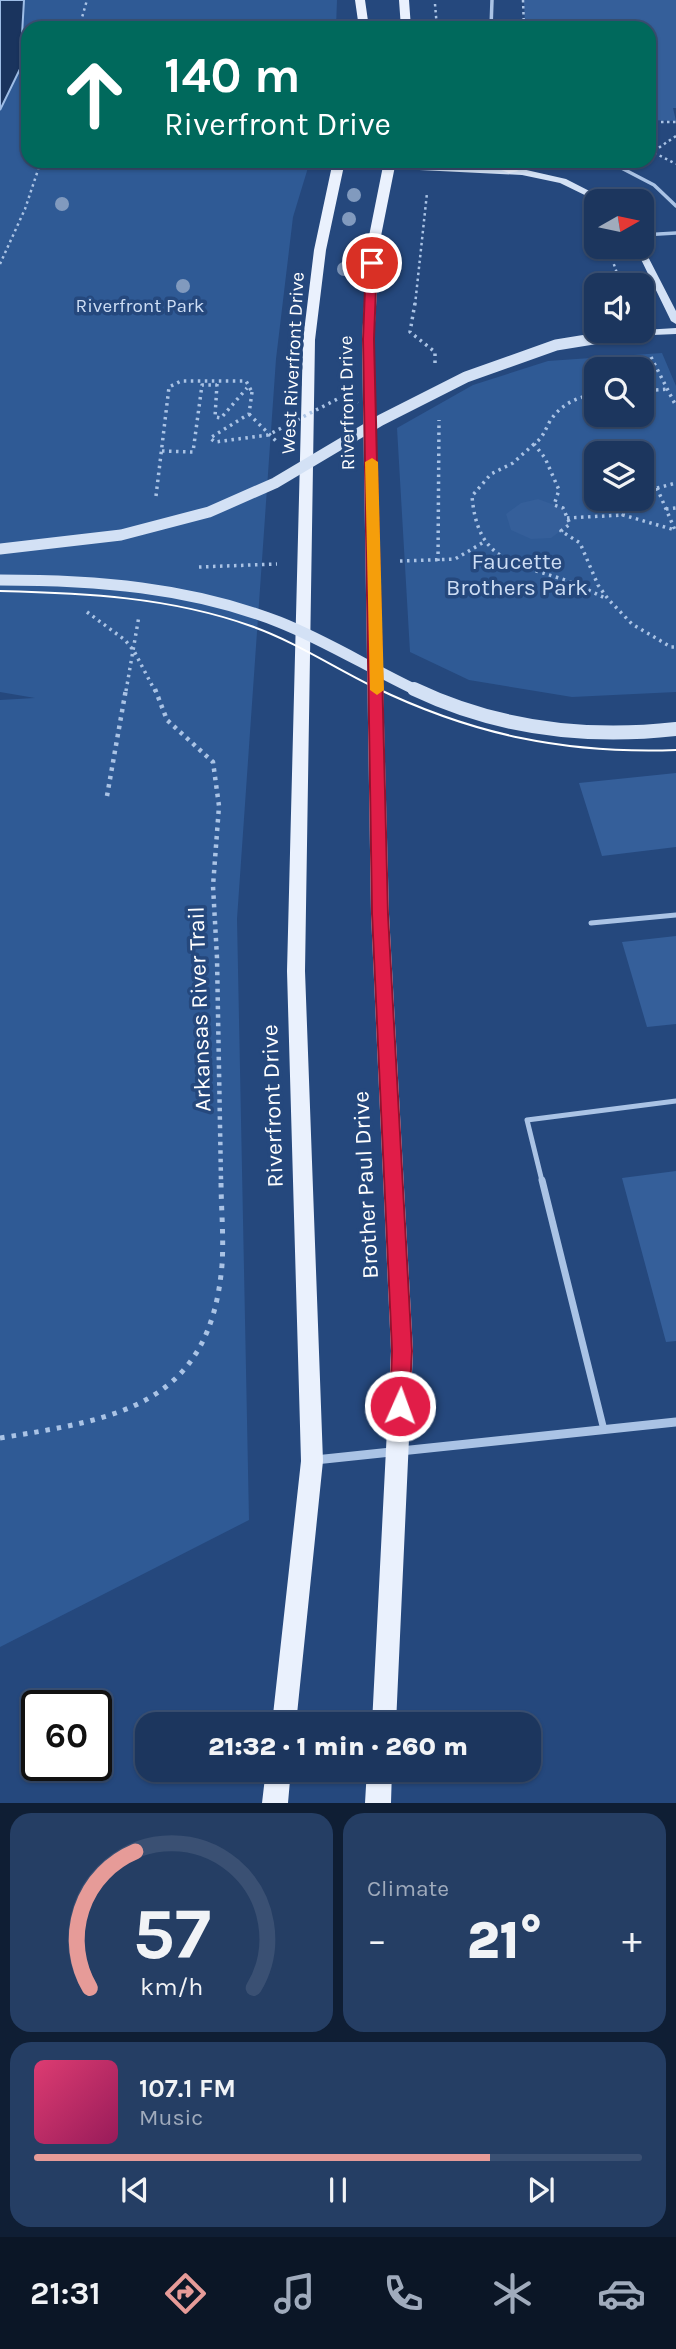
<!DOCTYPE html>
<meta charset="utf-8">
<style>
:root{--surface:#1c365e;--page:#253e64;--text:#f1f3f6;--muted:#a0abbc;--line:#3a5073;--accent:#e69b98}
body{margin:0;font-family:Karla,sans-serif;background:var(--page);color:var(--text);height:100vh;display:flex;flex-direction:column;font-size:26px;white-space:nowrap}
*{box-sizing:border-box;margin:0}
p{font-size:23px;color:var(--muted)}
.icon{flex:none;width:38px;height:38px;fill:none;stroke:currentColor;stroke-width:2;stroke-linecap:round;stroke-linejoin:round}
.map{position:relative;height:1803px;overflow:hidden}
.drawer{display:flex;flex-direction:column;gap:10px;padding:10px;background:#0f1e34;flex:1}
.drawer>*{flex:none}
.banner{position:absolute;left:21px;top:21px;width:635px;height:147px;border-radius:21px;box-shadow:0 2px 5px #0004,0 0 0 2px var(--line);background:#00695c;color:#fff;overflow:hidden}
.needle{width:46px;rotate:81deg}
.controls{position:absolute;left:584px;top:189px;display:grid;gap:14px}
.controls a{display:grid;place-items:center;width:70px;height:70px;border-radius:14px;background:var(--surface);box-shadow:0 2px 5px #0004,0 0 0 2px var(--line);font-size:35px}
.speed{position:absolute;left:21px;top:1690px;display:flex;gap:14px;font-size:35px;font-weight:700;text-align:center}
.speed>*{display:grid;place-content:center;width:91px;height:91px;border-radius:50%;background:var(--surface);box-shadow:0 2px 5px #0004,0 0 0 2px var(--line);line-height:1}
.speed .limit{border:4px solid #111;border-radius:10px;background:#fff;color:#111}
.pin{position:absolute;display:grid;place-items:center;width:60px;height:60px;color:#fff;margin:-30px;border:4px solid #fff;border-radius:50%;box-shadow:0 2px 7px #0007}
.me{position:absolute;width:77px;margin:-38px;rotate:2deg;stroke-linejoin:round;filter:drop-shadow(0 0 5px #0008)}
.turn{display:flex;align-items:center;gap:24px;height:147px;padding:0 28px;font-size:32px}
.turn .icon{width:91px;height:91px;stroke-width:2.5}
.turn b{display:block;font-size:49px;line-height:60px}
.big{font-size:52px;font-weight:800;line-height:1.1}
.drawer .tile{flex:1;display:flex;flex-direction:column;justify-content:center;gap:10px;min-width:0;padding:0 24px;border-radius:21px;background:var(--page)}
.drawer .dial{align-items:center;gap:0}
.dial svg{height:182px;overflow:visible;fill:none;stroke:var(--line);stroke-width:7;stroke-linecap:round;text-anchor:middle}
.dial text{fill:var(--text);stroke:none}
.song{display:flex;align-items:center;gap:21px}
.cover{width:84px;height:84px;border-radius:10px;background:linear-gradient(135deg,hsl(340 70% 55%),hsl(330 70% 35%))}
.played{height:7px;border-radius:4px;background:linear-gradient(90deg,var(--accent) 75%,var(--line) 75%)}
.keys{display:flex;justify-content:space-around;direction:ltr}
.heat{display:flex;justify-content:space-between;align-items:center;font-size:38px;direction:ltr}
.drawer .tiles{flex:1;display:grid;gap:10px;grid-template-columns:1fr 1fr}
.tile:last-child{grid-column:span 2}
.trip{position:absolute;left:135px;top:1712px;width:406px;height:70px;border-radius:21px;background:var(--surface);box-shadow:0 2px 5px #0004,0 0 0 2px var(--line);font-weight:800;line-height:70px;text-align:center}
.tab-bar{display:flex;height:112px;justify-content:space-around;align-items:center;background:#0b1626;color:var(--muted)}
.tab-bar .icon{width:49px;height:49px}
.tab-bar .on{color:var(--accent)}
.tab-bar b{font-size:32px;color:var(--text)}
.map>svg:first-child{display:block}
</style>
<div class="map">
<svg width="676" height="1803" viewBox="0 0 676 1803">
<rect width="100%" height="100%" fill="#25487d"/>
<!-- green -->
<path fill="#2f5a95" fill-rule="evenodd" d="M24 0H337L336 28H28V161H310L293 217 276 359 237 919 249 1520 0 1647V700L35 698 0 692V110L20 69Z
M662 353 676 386V692L572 697 469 680 410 652 397 428 473 385 548 361ZM597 369H642V415H597ZM597 453H642V499H597Z"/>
<!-- water -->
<path fill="#1a345e" stroke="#9ebde6" stroke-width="2" d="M0 0H24L20 69 0 110Z"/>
<!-- building -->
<path fill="#355f9a" d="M524 0H676V108H673L676 121 649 120V28H525Z
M538 499 563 508 570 524 551 538 531 539 511 530 506 514 521 503Z
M676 773V847L602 856 579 783Z
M676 936V1024L647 1027 622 942Z
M676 1171V1341L666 1342 622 1178Z"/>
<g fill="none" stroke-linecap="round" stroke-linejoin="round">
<!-- path-far3 -->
<path stroke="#aac3e5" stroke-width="2.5" stroke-dasharray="2.5 3.5" stroke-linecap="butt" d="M523 0 524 28
M435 4 437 28
M79 28 87 0
M649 122H676
M649 150 676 164
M654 151 676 136
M608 247 621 285
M0 264 25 209 41 161
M415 305 427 193"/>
<!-- path-far2 -->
<path stroke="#aac3e5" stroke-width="3.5" stroke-dasharray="2.5 4.5" stroke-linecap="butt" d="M415 303 410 332 435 352V363
M651 357 676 406
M217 384 215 417 221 418 247 388
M642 391 668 389
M597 394C577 397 561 404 550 421 545 430 543 438 534 444L545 458 559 490 554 505 563 508 570 524 561 531 580 543 598 585 608 599 632 624 671 647H676
M249 414 278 443
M534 444 513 463 491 474 472 496C477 557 508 562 559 578 575 583 590 591 605 598
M162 451 193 452 202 385H217
M657 488 676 483
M657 488 675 530 623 515Z
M156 496 169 387 181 381H246L252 392
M666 509 676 508
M567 518 623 515
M400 561 455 559 484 542
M438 561 439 420
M199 567 277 564
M87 612 125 640 134 651 155 691
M126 691 139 616"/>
<!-- path-far1 -->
<path stroke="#aac3e5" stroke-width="4.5" stroke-dasharray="3.5 5" stroke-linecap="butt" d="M155 689 167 720 213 762 219 806 213 886 217 958 221 1181
M107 796 126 689"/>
<!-- path -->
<path stroke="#aac3e5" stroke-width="5" stroke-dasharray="4.5 7" stroke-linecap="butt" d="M0 1438C117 1419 210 1406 222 1265 224 1237 221 1208 221 1180"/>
<!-- service-far2 -->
<path stroke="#aac3e5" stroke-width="3.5" d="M491 28 492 0
M608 161 654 185 676 206
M642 235 676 233"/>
<!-- service-far1 -->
<path stroke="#aac3e5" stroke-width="5" d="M591 923 676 915
M542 1181 527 1120 676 1101"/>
<!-- service -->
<path stroke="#aac3e5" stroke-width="7" d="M542 1180 604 1430"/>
<!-- minor -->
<path stroke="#aac3e5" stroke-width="9" d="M315 1460 676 1422"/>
<!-- secondary -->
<path fill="#d3e1f5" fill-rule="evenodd" d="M336 161 522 169 566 179 609 201H597L560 183 522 175 339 166 335 163Z
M642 245 676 311V324L671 321 635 247H642Z
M676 328V334L630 336 625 333 627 331Z"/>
<!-- primary -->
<path fill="#eaf1fd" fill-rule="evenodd" d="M355 0H365L369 28H359Z
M399 0H409L411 28H401Z
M333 161H345L326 250 315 340 305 971 323 1461 296 1724H272L301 1461 287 971 303 340 314 250Z
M384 161H396L380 241 374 339 389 914 413 1351 396 1724H372L391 1351 371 914 362 339 368 241Z
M478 161H495L519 171 509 173Z
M266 1769H291L288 1803H262Z
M367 1769H392L391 1803H365Z"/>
<!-- tram -->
<path stroke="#fff" stroke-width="2" d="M0 591C84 593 170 597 251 626 294 641 333 667 374 687 473 735 566 754 676 750"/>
<!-- path-bridge -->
<path stroke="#aac3e5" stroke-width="3.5" stroke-dasharray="2.5 4.5" stroke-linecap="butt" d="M252 392 249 414 210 438 215 442 268 435 347 394 358 403"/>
<!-- secondary-bridge-far1 -->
<path stroke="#d3e1f5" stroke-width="11" d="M0 549 121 535 209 512 275 483 381 420 466 377 556 345 630 333
M0 580C95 580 189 587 279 622 327 641 371 669 418 691"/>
<!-- secondary-bridge -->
<path stroke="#d3e1f5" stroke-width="14" d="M414 689C496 728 586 739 676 729"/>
</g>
<!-- trees -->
<g fill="#819abe">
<circle cx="354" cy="195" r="7"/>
<circle cx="62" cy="204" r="7"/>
<circle cx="349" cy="219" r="7"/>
<circle cx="344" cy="269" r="7"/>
<circle cx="183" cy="286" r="7"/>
</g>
<!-- route -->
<path fill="#e11d48" stroke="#92132f" stroke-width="2" d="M372 260 377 263 374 339 388 914 412 1351 409 1406 407 1413 400 1416 392 1413 390 1406 392 1351 372 914 363 339 366 263Z"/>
<!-- slow -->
<path fill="#f59e0b" d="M372 458 378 462 384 690 377 695 370 690 365 462Z"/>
<g text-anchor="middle" stroke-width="7" stroke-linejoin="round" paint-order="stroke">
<!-- far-park labels -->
<g font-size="19" fill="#cdddf4" stroke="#25487d">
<text x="140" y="312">Riverfront Park</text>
</g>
<!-- far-street labels -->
<g font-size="19" fill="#fff" stroke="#25487d">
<text transform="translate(292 363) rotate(-87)" y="7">West Riverfront Drive</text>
<text transform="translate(346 403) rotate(-91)" y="7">Riverfront Drive</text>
</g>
<!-- park labels -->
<g font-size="23" fill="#cdddf4" stroke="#25487d">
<text x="517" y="569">Faucette<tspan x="517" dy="26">Brothers Park</tspan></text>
</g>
<!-- street labels -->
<g font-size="23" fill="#fff" stroke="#25487d">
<text transform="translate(199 1009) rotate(-92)" y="8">Arkansas River Trail</text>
<text transform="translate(272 1106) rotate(-92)" y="8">Riverfront Drive</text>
<text transform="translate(365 1185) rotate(-93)" y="8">Brother Paul Drive</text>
</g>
</g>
</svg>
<div class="controls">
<a><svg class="needle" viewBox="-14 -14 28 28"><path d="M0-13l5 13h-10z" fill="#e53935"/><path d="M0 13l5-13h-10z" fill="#a0abbc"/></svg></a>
<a><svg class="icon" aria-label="sound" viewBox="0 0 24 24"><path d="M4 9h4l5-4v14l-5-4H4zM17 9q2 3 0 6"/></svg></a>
<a><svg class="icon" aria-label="search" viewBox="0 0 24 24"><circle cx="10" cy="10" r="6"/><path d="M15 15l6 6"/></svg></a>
<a><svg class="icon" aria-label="layers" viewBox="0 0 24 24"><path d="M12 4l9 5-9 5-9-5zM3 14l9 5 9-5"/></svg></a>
</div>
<div class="speed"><div class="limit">60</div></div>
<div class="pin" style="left:372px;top:263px;background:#d93025"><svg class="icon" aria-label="arrive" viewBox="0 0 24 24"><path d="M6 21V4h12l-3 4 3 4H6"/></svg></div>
<svg class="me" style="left:400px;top:1406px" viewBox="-20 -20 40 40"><circle r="17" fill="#e11d48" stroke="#fff" stroke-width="3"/><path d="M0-11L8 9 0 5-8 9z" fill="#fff"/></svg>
<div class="trip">21:32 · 1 min · 260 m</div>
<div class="banner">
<div class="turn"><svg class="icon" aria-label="ahead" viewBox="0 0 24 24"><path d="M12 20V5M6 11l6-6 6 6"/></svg><div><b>140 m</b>Riverfront Drive</div></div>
</div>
</div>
<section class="drawer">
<div class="tiles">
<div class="tile dial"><svg viewBox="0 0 100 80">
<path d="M14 69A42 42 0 1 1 86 69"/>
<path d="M14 69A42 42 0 0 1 34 9" stroke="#e69b98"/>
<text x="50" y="56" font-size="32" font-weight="700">57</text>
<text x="50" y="72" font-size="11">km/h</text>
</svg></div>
<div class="tile"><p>Climate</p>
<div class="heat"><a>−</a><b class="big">21°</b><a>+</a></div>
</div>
<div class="tile">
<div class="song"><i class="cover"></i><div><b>107.1 FM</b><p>Music</p></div></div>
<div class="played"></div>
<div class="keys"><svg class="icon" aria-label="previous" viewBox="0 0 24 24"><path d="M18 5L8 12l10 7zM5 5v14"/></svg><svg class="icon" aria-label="pause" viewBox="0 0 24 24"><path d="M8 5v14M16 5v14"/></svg><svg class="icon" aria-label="next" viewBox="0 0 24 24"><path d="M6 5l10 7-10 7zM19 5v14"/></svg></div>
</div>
</div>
</section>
<nav class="tab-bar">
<b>21:31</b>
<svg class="icon on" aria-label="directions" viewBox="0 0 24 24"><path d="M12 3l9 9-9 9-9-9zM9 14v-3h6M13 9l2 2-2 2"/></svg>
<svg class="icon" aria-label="music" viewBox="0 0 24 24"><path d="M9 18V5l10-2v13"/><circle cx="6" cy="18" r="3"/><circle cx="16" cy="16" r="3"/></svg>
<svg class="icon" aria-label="phone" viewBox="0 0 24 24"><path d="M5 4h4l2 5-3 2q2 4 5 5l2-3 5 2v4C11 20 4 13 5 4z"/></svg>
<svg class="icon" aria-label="climate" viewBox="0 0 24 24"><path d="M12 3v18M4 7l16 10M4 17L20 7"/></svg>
<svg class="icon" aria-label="car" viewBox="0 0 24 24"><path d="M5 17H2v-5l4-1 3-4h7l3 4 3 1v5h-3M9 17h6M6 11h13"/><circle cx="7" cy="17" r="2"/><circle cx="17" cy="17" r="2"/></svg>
</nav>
